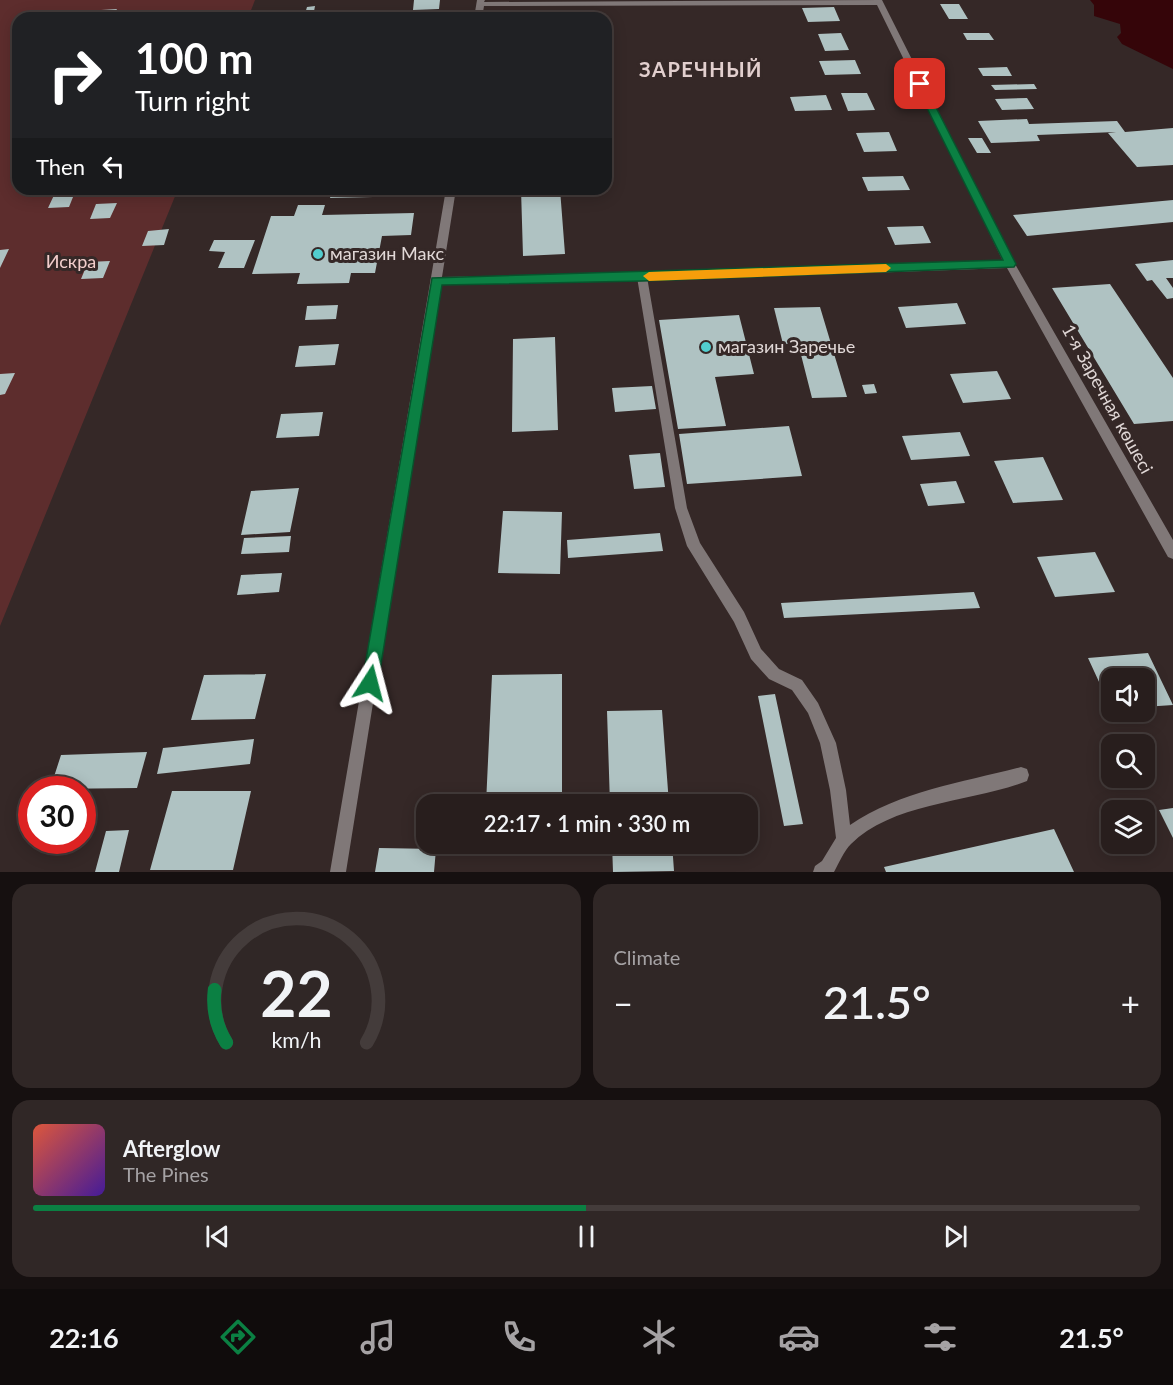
<!DOCTYPE html>
<meta charset="utf-8">
<style>
:root{--surface:#281e1d;--page:#302726;--text:#f1f3f6;--muted:#a5a2a4;--line:#443c3b;--accent:#0b8043}
body{margin:0;font-family:Lato,sans-serif;background:var(--page);color:var(--text);height:100vh;display:flex;flex-direction:column;font-size:22px;white-space:nowrap}
*{box-sizing:border-box;margin:0}
p{font-size:20px;color:var(--muted)}
.icon{flex:none;width:33px;height:33px;fill:none;stroke:currentColor;stroke-width:2;stroke-linecap:round;stroke-linejoin:round}
.map{position:relative;height:872px;overflow:hidden}
.sheet{display:flex;flex-direction:column;gap:12px;padding:12px;background:#161010;flex:1}
.sheet>*{flex:none}
.banner{position:absolute;left:12px;top:12px;width:600px;height:183px;border-radius:18px;box-shadow:0 3px 15px #0003,0 0 0 2px var(--line);background:#202124;color:#fff;overflow:hidden}
.buttons{position:absolute;left:1101px;top:668px;display:grid;gap:12px}
.buttons a{display:grid;place-items:center;width:54px;height:54px;border-radius:12px;background:var(--surface);box-shadow:0 3px 15px #0003,0 0 0 2px var(--line);font-size:30px}
.speed{position:absolute;left:18px;top:776px;display:flex;gap:12px;font-size:30px;font-weight:700;text-align:center}
.speed>*{display:grid;place-content:center;width:78px;height:78px;border-radius:50%;background:var(--surface);box-shadow:0 3px 15px #0003,0 0 0 2px var(--line);line-height:1}
.speed .limit{border:9px solid #d22;background:#fff;color:#111}
.pin{position:absolute;display:grid;place-items:center;width:51px;height:51px;color:#fff;margin:-26px;border-radius:12px;box-shadow:0 3px 9px #0006}
.me{position:absolute;width:66px;margin:-33px;rotate:9deg;stroke-linejoin:round;filter:drop-shadow(0 0 4px #0008)}
.turn{display:flex;align-items:center;gap:21px;height:126px;padding:0 24px;font-size:27px}
.turn .icon{width:78px;height:78px;stroke-width:2.5}
.turn b{display:block;font-size:42px;line-height:51px}
.then{display:flex;align-items:center;height:57px;padding:0 24px;background:#0003;gap:12px;font-size:22px}
.big{font-size:45px;font-weight:600;line-height:1.1}
.sheet .card{flex:1;display:flex;flex-direction:column;justify-content:center;gap:9px;min-width:0;padding:0 21px;border-radius:18px;background:var(--page)}
.sheet .dial{align-items:center;gap:0}
.dial svg{height:156px;overflow:visible;fill:none;stroke:var(--line);stroke-width:7;stroke-linecap:round;text-anchor:middle}
.dial text{fill:var(--text);stroke:none}
.song{display:flex;align-items:center;gap:18px}
.cover{width:72px;height:72px;border-radius:9px;background:linear-gradient(135deg,hsl(10 70% 55%),hsl(260 70% 35%))}
.played{height:6px;border-radius:3px;background:linear-gradient(90deg,var(--accent) 50%,var(--line) 50%)}
.keys{display:flex;justify-content:space-around;direction:ltr}
.heat{display:flex;justify-content:space-between;align-items:center;font-size:33px;direction:ltr}
.sheet .tiles{flex:1;display:grid;gap:12px;grid-template-columns:1fr 1fr}
.card:last-child{grid-column:span 2}
.trip{position:absolute;left:416px;top:794px;width:342px;height:60px;border-radius:18px;background:var(--surface);box-shadow:0 3px 15px #0003,0 0 0 2px var(--line);font-weight:600;line-height:60px;text-align:center}
.dock{display:flex;height:96px;justify-content:space-around;align-items:center;background:#100c0c;color:var(--muted)}
.dock .icon{width:42px;height:42px}
.dock .on{color:var(--accent)}
.dock b{font-size:27px;color:var(--text)}
.map>svg:first-child{display:block}
</style>
<div class="map">
<svg width="1173" height="872" viewBox="0 0 1173 872">
<rect width="100%" height="100%" fill="#352827"/>
<!-- green -->
<path fill="#5d2d2d" d="M0 0H255L248 18H18V189H178L0 626Z"/>
<!-- water -->
<path fill="#350509" d="M1090 0H1173V69L1122 44 1117 37 1121 33 1120 24 1094 16V5Z"/>
<!-- building -->
<path fill="#afc2c2" d="M414 0H440L439 9 413 10Z
M940 4H959L968 19H949Z
M315 6 313 17H304L307 7Z
M834 7 840 21 808 22 802 8Z
M117 9 112 18H97L101 10Z
M559 12 560 18H531V13Z
M841 33 849 50 825 51 818 34Z
M963 33H989L994 40H967Z
M855 60 861 74 825 75 819 61Z
M1007 67 1012 76H983L978 68Z
M1034 84 1037 89 995 90 991 85Z
M841 93H867L875 110 848 111Z
M826 95 832 110 795 111 790 97Z
M1027 98 1034 109 1002 110 995 99Z
M1027 119 1029 124 1117 121 1125 132 1173 128V165L1137 167 1108 133 1116 132 1037 135 1040 141 991 143 978 121Z
M889 132 897 151 864 152 856 133Z
M968 138H982L991 153H977Z
M903 176 910 190 868 191 862 177Z
M332 189H375L373 197 330 198Z
M521 189H560L565 254 523 256Z
M75 192 69 207 48 208 55 193Z
M1173 200V222L1027 236 1013 215Z
M117 203 110 218 90 219 96 204Z
M298 205H325L322 215 414 213 411 235 382 236 375 273H351L349 283 297 284 300 273 252 274 271 216H294Z
M923 226 931 243 895 245 887 227Z
M169 229 164 245 142 246 148 231Z
M214 240H255L244 268H218L225 252 209 251Z
M9 249 0 268V250Z
M1173 260V278H1166L1173 288V298L1167 299 1152 280 1147 281 1135 264Z
M110 261 103 278 81 279 88 262Z
M1110 284 1173 378V421L1134 424 1052 288Z
M957 303 966 324 906 328 898 307Z
M338 305 336 319 305 320 307 306Z
M820 307 847 397 812 398 798 343 783 344 774 308Z
M739 315 754 374 715 377 726 426 678 429 659 320Z
M555 337 558 430 512 432 513 339Z
M339 344 335 365 295 367 299 346Z
M997 371 1011 399 963 403 950 374Z
M15 373 5 394 0 395V374Z
M874 384 877 393 865 394 862 385Z
M652 386 656 409 615 412 612 388Z
M323 412 319 436 276 438 281 414Z
M789 426 802 476 687 484 679 434Z
M960 432 970 456 911 460 902 436Z
M660 453 665 487 634 489 629 455Z
M1043 457 1063 500 1013 503 994 461Z
M956 481 965 503 928 506 920 484Z
M299 488 290 532 241 535 251 491Z
M503 511 562 512 560 574 498 573Z
M660 533 663 551 568 558 567 540Z
M291 536 289 552 241 554 244 538Z
M1095 552 1115 592 1055 597 1037 557Z
M282 573 279 592 237 595 241 575Z
M974 592 980 608 784 618 781 603Z
M1148 653 1173 705 1144 707V678H1112V710L1088 658Z
M266 674 255 719 191 720 204 675Z
M562 674V804H486L492 675Z
M775 694 803 824 784 826 758 696Z
M662 710 669 804H610L607 711Z
M254 739 250 764 157 774 163 748Z
M147 752 137 788 50 789 61 755Z
M172 791H251L233 870H150Z
M1173 808V838L1159 810Z
M1054 829 1074 872H886L884 867Z
M129 830 119 872H95L106 831Z
M612 843H672L674 871 613 872Z
M379 848 436 849 434 872H375Z"/>
<g fill="none" stroke-linecap="round" stroke-linejoin="round">
<!-- service -->
<path fill="#807878" fill-rule="evenodd" d="M642 273 647 277 687 508 700 543 744 612 761 649 779 669 802 680 818 703 836 743 846 790 850 825C900 791 964 782 1021 767L1027 769 1029 775 1027 781C974 802 893 802 851 844 844 851 839 863 834 872H813L815 866 822 861 836 838 830 790 820 743 808 713 792 690 769 679 751 659 734 622 687 546 675 508 637 277Z"/>
<!-- minor -->
<path fill="#807878" fill-rule="evenodd" d="M477 0H485L484 2 882 0 1015 264 1173 540V559L1168 557 1007 268 642 281 440 285 346 872H330L446 189H456L442 277 642 273 1003 261 877 5 484 6 482 18H474Z"/>
</g>
<!-- route -->
<path fill="#0b8043" stroke="#07532c" stroke-width="1.5" d="M920 81 924 84 1016 264 1014 267 642 281 442 285 378 683 376 689 370 691 364 689 362 683 432 278 1003 260 915 84Z"/>
<!-- slow -->
<path fill="#f59e0b" d="M886 264 891 268 886 272 649 281 643 276 649 272Z"/>
<!-- markers -->
<g fill="#52cdce" stroke="#352827" stroke-width="2">
<circle cx="318" cy="254" r="6"/>
<circle cx="706" cy="347" r="6"/>
</g>
<g text-anchor="middle" stroke-width="6" stroke-linejoin="round" paint-order="stroke">
<!-- poi labels -->
<g font-size="18" fill="#e1d8d7" stroke="#352827" text-anchor="start">
<text x="330" y="260">магазин Макс</text>
<text x="718" y="353">магазин Заречье</text>
</g>
<!-- park labels -->
<g font-size="18" fill="#f3cecc" stroke="#352827">
<text x="71" y="268">Искра</text>
</g>
<!-- street labels -->
<g font-size="18" fill="#e1d8d7" stroke="#352827">
<text transform="translate(1107 399) rotate(61)" y="6">1-я Заречная көшесі</text>
</g>
<!-- far-district labels -->
<g font-size="20" font-weight="bold" letter-spacing="1.5" fill="#e2cfce" stroke="#352827">
<text x="701" y="77">ЗАРЕЧНЫЙ</text>
</g>
</g>
</svg>
<div class="buttons">
<a><svg class="icon" aria-label="sound" viewBox="0 0 24 24"><path d="M4 9h4l5-4v14l-5-4H4zM17 9q2 3 0 6"/></svg></a>
<a><svg class="icon" aria-label="search" viewBox="0 0 24 24"><circle cx="10" cy="10" r="6"/><path d="M15 15l6 6"/></svg></a>
<a><svg class="icon" aria-label="layers" viewBox="0 0 24 24"><path d="M12 4l9 5-9 5-9-5zM3 14l9 5 9-5"/></svg></a>
</div>
<div class="speed"><div class="limit">30</div></div>
<div class="pin" style="left:920px;top:84px;background:#d93025"><svg class="icon" aria-label="arrive" viewBox="0 0 24 24"><path d="M6 21V4h12l-3 4 3 4H6"/></svg></div>
<svg class="me" style="left:370px;top:683px" viewBox="-20 -20 40 40"><path d="M0-17L14 15 0 8-14 15z" fill="#0b8043" stroke="#fff" stroke-width="4"/></svg>
<div class="trip">22:17 · 1 min · 330 m</div>
<div class="banner">
<div class="turn"><svg class="icon" aria-label="right" viewBox="0 0 24 24"><path d="M7 20v-9h11M14 6l5 5-5 5"/></svg><div><b>100 m</b>Turn right</div></div>
<div class="then">Then<svg class="icon" aria-label="left" viewBox="0 0 24 24"><path d="M17 20v-9H6M10 6l-5 5 5 5"/></svg></div>
</div>
</div>
<section class="sheet">
<div class="tiles">
<div class="card dial"><svg viewBox="0 0 100 80">
<path d="M14 69A42 42 0 1 1 86 69"/>
<path d="M14 69A42 42 0 0 1 8 42" stroke="#0b8043"/>
<text x="50" y="56" font-size="32" font-weight="700">22</text>
<text x="50" y="72" font-size="11">km/h</text>
</svg></div>
<div class="card"><p>Climate</p>
<div class="heat"><a>−</a><b class="big">21.5°</b><a>+</a></div>
</div>
<div class="card">
<div class="song"><i class="cover"></i><div><b>Afterglow</b><p>The Pines</p></div></div>
<div class="played"></div>
<div class="keys"><svg class="icon" aria-label="previous" viewBox="0 0 24 24"><path d="M18 5L8 12l10 7zM5 5v14"/></svg><svg class="icon" aria-label="pause" viewBox="0 0 24 24"><path d="M8 5v14M16 5v14"/></svg><svg class="icon" aria-label="next" viewBox="0 0 24 24"><path d="M6 5l10 7-10 7zM19 5v14"/></svg></div>
</div>
</div>
</section>
<nav class="dock">
<b>22:16</b>
<svg class="icon on" aria-label="directions" viewBox="0 0 24 24"><path d="M12 3l9 9-9 9-9-9zM9 14v-3h6M13 9l2 2-2 2"/></svg>
<svg class="icon" aria-label="music" viewBox="0 0 24 24"><path d="M9 18V5l10-2v13"/><circle cx="6" cy="18" r="3"/><circle cx="16" cy="16" r="3"/></svg>
<svg class="icon" aria-label="phone" viewBox="0 0 24 24"><path d="M5 4h4l2 5-3 2q2 4 5 5l2-3 5 2v4C11 20 4 13 5 4z"/></svg>
<svg class="icon" aria-label="climate" viewBox="0 0 24 24"><path d="M12 3v18M4 7l16 10M4 17L20 7"/></svg>
<svg class="icon" aria-label="car" viewBox="0 0 24 24"><path d="M5 17H2v-5l4-1 3-4h7l3 4 3 1v5h-3M9 17h6M6 11h13"/><circle cx="7" cy="17" r="2"/><circle cx="17" cy="17" r="2"/></svg>
<svg class="icon" aria-label="filters" viewBox="0 0 24 24"><path d="M4 7h16M4 17h16"/><circle cx="9" cy="7" r="2"/><circle cx="15" cy="17" r="2"/></svg>
<b>21.5°</b>
</nav>
